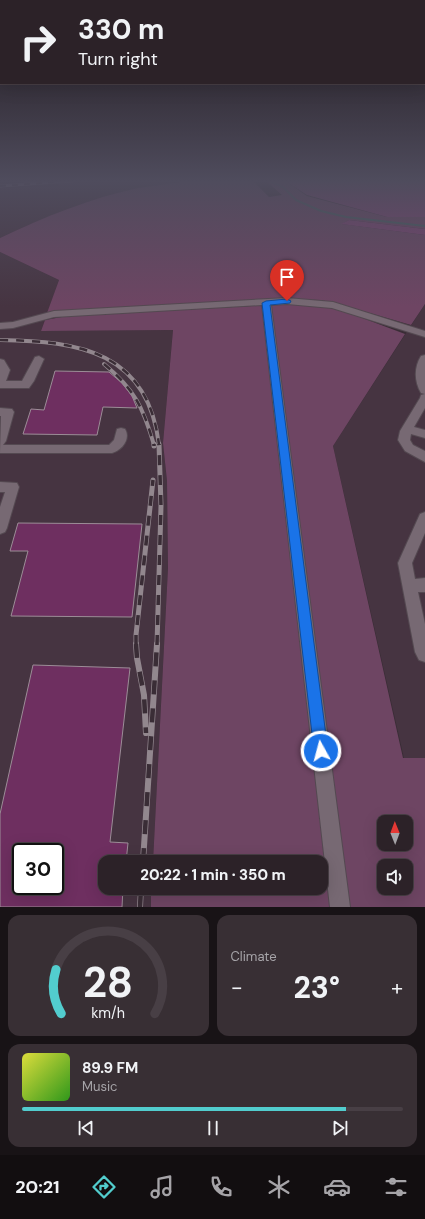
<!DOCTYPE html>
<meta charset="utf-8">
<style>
:root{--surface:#2c2228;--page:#382f34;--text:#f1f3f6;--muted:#a6a4a8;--line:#483f45;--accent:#52cdce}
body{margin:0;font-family:"DM Sans",sans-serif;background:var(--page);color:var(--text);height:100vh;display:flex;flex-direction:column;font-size:15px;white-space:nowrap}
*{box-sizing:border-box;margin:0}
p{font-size:13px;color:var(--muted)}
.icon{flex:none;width:22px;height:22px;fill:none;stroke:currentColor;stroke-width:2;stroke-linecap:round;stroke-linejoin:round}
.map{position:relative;height:907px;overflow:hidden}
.details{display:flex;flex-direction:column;gap:8px;padding:8px;background:#181316;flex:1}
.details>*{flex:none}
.banner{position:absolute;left:0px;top:0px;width:425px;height:84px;box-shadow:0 4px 16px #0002,0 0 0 1px var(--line);background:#2c2228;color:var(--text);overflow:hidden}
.needle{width:26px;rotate:359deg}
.buttons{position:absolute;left:377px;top:815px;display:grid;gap:8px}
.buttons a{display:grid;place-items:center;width:36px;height:36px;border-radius:8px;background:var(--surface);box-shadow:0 4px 16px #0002,0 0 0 1px var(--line);font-size:20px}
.speed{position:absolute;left:12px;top:843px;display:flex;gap:8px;font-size:20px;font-weight:700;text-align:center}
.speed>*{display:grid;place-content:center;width:52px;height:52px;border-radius:50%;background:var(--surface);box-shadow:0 4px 16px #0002,0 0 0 1px var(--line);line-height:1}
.speed .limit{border:2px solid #111;border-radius:6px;background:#fff;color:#111}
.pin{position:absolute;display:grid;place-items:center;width:34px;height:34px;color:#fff;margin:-41px -17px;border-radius:50% 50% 50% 0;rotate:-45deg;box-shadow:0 0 4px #0007}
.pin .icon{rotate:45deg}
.me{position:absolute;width:44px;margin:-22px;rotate:353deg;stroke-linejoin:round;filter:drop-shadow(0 0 3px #0008)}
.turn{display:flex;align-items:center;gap:14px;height:84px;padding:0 12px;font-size:18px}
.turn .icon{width:52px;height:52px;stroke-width:2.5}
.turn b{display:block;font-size:28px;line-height:34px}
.big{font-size:30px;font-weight:800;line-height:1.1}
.details .widget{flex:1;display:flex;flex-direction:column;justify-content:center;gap:6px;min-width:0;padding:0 14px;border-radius:12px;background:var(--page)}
.details .dial{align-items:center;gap:0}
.dial svg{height:104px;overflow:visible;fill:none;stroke:var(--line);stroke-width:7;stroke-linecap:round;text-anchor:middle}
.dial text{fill:var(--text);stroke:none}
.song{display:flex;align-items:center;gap:12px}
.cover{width:48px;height:48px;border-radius:6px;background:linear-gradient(135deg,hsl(60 70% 55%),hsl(110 70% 35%))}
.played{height:4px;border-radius:2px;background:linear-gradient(90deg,var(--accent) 85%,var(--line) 85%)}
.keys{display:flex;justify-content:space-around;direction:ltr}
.heat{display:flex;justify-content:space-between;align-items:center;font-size:22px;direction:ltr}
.details .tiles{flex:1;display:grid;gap:8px;grid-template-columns:1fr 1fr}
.widget:last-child{grid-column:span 2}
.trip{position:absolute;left:98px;top:855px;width:230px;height:40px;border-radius:12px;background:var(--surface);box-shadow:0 4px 16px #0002,0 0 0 1px var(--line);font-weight:800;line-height:40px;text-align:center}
.dock{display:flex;height:64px;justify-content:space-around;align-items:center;background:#120e10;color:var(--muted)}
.dock .icon{width:28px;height:28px}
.dock .active{color:var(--accent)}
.dock b{font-size:18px;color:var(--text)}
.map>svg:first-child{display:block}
</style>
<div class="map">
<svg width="425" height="907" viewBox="0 0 425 907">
<rect width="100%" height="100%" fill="#3a2d36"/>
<!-- built -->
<path fill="#463441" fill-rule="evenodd" d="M58 180H196L138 189 102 198 26 226 0 238V188L59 186Z
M0 252 59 280 41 331 173 330 163 443 167 481 168 568 153 862H105V888H151V907H0ZM21 852H55V886H21Z
M425 304V758H404L333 446Z"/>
<!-- green -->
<path fill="#6e4563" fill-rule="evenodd" d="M196 180H252L269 197 282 195 265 180H284L307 196 387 217H425V229L349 220 342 224 425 235V304L411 325 332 302 319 300 275 299 47 313 59 280 0 252V238C44 217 91 198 138 188 157 185 177 183 196 180Z
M287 304 312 305 336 308 405 334 333 446 403 758H425V907H151V888H321V862H153L168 568 167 481 163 443 173 330 41 331 45 320 67 316ZM384 822H406V844H384ZM384 866H406V888H384Z"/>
<!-- forest -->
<path fill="#814172" d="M284 180H425V217H387L307 195Z
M349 220 425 229V235L341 224Z"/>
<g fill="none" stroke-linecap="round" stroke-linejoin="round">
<!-- stream -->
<path stroke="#455f60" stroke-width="2" d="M268 180 283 187 296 200 321 211 346 217 425 226"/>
</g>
<!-- building -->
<path fill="#6e2f60" stroke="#9c8d97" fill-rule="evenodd" d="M55 371 109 372 122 383 132 396 137 408 103 407 97 435 23 434 31 409 44 410Z
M18 523 142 524 132 617 11 616 28 551H10Z
M33 665 130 668 110 842 128 843 126 862H105V888H123L122 907H0V814ZM21 852H55V886H21Z"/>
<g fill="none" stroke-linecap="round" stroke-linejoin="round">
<!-- minor casing -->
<g stroke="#544951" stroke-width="2">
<path id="minor" d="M287 298 333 302 425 331V337L332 308 287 304 271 305 350 907H330L262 305 54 317 13 328 0 329V323L13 322 54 311Z
M425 355V394L421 393C414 381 414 367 421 356Z
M39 356 44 359 34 381 29 388H0V359L4 360 10 370 6 381H22L35 357Z
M425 394V408L414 427 425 430V438L411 434 410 440 413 445 425 451V462L405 451 398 440 400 431 420 398 421 395Z
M0 408 12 409 14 412 6 441 3 445H109L114 440 117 429 121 428 125 429C131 439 122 450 112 453H0L1 416H0Z
M0 482 17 483 19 487 7 528 5 532 0 534V507L5 492H0Z
M425 512V533L412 563 415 579 425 578V592H418L425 624V662L419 660 415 652 398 563 420 514Z"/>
</g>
<!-- minor -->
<use href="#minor" fill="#776973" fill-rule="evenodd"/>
<!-- rail-far3 casing -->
<g stroke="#92878e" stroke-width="3">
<path id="rail-far3" d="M0 186 83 180"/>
</g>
<!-- rail-far2 casing -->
<g stroke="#92878e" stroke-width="4">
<path id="rail-far2" d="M0 340C80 341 148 352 159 445
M104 364C135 390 143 407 154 445"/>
</g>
<!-- rail-far1 casing -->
<g stroke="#92878e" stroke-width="5">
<path id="rail-far1" d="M154 444V446
M136 645V635L153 480
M157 645 161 506 159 444"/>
</g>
<!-- rail casing -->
<g stroke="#92878e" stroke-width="6">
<path id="rail" d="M136 644 137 658 144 695 146 733
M143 862 157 644
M140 907 141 888"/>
</g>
<!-- rail-far3 -->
<use href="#rail-far3" stroke="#3a2d36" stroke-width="2" stroke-dasharray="6" stroke-linecap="butt"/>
<!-- rail-far2 -->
<use href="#rail-far2" stroke="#3a2d36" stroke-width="2.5" stroke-dasharray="8" stroke-linecap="butt"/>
<!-- rail-far1 -->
<use href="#rail-far1" stroke="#3a2d36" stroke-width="3.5" stroke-dasharray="10" stroke-linecap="butt"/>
<!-- rail -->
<use href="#rail" stroke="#3a2d36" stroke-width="4.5" stroke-dasharray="14" stroke-linecap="butt"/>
</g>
<!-- sky -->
<linearGradient id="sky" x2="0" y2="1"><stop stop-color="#20191e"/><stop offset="0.59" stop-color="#4f4c5d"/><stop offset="1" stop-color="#4f4c5d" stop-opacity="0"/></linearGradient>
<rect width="425" height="307" fill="url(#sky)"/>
<!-- route -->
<path fill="#1a73e8" stroke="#114b97" d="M287 299 291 301 290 303 270 305 328 751 326 756 321 758 316 756 314 751 262 303 266 301Z"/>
</svg>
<div class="buttons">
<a><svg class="needle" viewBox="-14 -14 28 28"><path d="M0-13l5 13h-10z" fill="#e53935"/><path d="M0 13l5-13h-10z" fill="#a6a4a8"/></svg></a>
<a><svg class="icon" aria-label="sound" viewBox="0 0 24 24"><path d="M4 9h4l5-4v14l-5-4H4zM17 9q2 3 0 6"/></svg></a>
</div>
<div class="speed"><div class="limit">30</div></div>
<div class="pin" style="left:287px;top:301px;background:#d93025"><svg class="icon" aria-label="arrive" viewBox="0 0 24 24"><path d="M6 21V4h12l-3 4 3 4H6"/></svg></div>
<svg class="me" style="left:321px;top:751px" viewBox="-20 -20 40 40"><circle r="17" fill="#1a73e8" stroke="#fff" stroke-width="3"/><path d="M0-11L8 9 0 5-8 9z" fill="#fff"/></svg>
<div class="trip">20:22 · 1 min · 350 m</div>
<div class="banner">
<div class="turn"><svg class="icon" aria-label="right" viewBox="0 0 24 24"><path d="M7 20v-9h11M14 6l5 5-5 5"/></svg><div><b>330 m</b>Turn right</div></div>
</div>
</div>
<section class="details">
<div class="tiles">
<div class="widget dial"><svg viewBox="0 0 100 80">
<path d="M14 69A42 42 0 1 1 86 69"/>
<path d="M14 69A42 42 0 0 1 10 35" stroke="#52cdce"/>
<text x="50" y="56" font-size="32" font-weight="700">28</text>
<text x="50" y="72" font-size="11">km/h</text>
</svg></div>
<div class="widget"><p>Climate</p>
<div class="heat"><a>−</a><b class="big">23°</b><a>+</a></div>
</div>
<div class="widget">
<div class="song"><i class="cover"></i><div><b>89.9 FM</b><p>Music</p></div></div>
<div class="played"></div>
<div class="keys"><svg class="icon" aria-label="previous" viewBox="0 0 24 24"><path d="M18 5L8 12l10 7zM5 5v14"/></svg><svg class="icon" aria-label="pause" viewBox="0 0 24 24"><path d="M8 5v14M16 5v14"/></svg><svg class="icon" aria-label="next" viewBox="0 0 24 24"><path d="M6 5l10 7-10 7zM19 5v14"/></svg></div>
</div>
</div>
</section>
<nav class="dock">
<b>20:21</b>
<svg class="icon active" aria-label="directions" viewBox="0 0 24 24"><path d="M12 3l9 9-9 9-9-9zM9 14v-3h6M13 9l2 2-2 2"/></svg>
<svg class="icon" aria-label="music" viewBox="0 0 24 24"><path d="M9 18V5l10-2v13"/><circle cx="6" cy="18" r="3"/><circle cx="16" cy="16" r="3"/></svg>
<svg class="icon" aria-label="phone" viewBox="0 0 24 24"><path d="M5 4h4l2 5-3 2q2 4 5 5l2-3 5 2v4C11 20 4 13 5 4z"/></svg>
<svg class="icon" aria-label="climate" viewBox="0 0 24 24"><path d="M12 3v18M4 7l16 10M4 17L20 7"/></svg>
<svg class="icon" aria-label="car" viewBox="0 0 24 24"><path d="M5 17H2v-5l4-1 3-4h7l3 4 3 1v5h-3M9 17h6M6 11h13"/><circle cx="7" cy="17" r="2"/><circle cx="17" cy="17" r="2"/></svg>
<svg class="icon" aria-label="filters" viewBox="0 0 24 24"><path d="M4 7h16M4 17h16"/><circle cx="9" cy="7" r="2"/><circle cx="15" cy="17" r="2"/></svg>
</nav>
